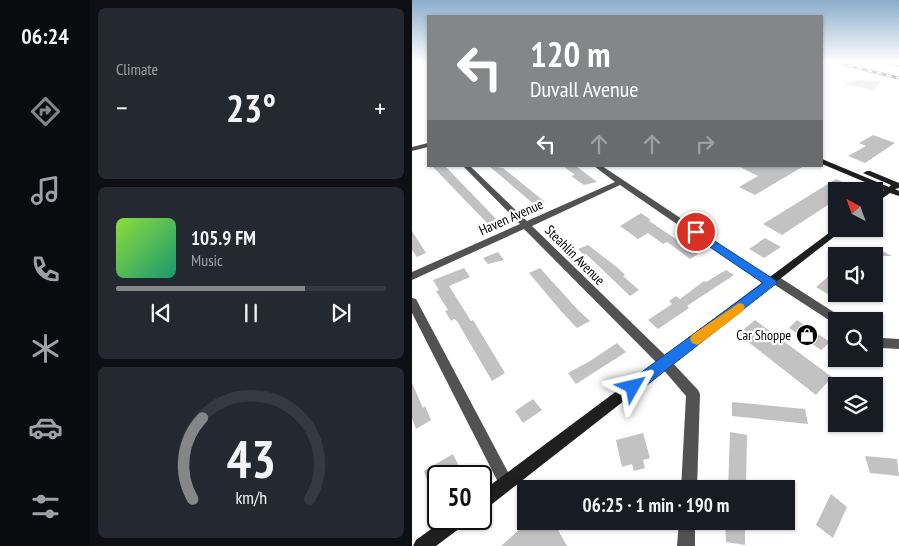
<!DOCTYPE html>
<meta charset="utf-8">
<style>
:root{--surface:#171b24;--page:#242831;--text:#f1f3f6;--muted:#9ea1a6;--line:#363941;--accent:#858687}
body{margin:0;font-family:"PT Sans Narrow",sans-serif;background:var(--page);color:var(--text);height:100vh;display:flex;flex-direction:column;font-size:19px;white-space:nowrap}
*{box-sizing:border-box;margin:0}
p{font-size:16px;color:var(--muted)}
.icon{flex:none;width:28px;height:28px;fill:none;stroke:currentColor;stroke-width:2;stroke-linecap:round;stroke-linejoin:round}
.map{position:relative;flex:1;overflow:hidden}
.side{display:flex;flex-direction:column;gap:8px;padding:8px;background:#0d0f14;width:322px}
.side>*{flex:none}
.guide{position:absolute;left:15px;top:15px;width:396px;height:152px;border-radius:0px;box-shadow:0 1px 4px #0004;background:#858687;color:#fff;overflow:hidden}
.needle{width:32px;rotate:319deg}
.tools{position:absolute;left:416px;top:182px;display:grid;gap:10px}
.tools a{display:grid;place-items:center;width:55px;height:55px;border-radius:0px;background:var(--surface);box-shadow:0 1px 4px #0004;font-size:25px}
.speed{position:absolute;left:15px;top:465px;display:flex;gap:10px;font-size:25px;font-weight:700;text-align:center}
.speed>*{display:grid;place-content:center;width:65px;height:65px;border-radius:50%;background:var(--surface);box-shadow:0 1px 4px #0004;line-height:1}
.speed .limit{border:2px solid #111;border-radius:8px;background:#fff;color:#111}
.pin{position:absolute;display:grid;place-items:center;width:42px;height:42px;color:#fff;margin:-21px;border:2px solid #fff;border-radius:50%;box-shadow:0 1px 5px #0007}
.me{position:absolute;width:55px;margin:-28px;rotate:53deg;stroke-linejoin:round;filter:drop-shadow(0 0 4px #0008)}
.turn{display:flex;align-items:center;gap:18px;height:105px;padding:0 20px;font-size:22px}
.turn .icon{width:65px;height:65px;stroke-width:2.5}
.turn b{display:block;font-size:35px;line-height:42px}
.lanes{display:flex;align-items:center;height:48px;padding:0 20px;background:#0003;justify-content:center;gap:25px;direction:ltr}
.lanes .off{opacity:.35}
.big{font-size:38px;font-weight:600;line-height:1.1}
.side .tile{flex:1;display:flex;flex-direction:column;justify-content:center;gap:8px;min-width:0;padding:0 18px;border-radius:8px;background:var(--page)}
.side .dial{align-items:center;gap:0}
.dial svg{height:130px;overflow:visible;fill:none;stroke:var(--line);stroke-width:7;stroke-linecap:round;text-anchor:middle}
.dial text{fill:var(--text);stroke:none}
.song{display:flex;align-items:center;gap:15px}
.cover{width:60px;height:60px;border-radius:8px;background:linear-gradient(135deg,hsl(90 70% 55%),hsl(160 70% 35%))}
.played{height:5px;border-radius:2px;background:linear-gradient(90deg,var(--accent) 70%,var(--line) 70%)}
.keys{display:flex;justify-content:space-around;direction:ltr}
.heat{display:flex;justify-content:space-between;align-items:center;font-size:28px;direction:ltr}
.trip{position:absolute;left:105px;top:480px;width:278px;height:50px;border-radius:0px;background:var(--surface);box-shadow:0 1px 4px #0004;font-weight:600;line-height:50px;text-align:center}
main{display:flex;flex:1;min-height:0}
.tabs{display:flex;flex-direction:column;width:90px;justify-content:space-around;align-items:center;background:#090b0e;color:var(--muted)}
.tabs .icon{width:35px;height:35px}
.tabs .selected{color:var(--accent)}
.tabs b{font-size:22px;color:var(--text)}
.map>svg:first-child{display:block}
</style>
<main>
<nav class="tabs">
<b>06:24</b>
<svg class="icon selected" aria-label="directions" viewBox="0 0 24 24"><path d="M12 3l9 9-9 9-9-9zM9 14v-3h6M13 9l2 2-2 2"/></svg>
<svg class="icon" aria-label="music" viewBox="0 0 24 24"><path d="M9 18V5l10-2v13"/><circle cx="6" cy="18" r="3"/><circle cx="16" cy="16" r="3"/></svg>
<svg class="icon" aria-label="phone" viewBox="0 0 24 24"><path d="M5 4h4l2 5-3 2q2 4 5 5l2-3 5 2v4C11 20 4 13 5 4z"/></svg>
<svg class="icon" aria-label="climate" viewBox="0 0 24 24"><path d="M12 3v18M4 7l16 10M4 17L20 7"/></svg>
<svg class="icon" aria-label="car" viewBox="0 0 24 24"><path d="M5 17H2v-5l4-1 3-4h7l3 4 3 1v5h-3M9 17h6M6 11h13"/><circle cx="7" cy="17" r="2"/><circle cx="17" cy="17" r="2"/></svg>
<svg class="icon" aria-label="filters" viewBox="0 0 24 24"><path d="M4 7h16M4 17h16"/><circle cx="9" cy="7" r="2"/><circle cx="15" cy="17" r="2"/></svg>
</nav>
<section class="side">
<div class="tile"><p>Climate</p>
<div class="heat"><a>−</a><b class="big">23°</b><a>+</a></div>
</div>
<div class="tile">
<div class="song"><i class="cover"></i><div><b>105.9 FM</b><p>Music</p></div></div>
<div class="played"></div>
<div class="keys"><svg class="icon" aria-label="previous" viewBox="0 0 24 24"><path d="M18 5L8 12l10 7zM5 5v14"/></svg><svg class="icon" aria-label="pause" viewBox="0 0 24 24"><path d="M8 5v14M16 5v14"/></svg><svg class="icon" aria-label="next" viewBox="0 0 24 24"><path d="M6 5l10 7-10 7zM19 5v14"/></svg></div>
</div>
<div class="tile dial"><svg viewBox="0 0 100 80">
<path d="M14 69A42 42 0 1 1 86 69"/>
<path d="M14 69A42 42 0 0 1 20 19" stroke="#858687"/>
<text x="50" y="56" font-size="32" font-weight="700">43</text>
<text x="50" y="72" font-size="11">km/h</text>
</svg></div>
</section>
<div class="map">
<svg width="487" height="546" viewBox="0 0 487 546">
<rect width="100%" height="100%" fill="#fff"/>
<!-- green -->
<path fill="#d9d9d9" d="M445 80 469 81 462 90 432 84Z"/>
<!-- building -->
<path fill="#c2c2c2" d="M461 135 483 143 453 163 436 156 454 146 447 143Z
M20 166H33L87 222 78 226Z
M77 166 91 168 133 202 124 206Z
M151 166H164L185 182 172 185 159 176 163 175Z
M326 166H392L343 195 327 187 346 176Z
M424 179 450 191H425V199L370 235 351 224Z
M229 213 239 220 237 221 286 254 278 259 255 242 251 244 236 233 226 239 208 226Z
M0 231 14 253 5 257 0 250Z
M353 238 369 247 352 258 337 249Z
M176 245 206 268 213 275 211 276 227 290 218 296 174 254 172 255 166 249Z
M462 247 480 256H471L462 264V256H451Z
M86 252 92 260 76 264 71 258Z
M52 268 58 277 37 286 59 321 61 320 93 373 80 381 45 321 42 319 39 321 33 311 36 310 24 291 27 290 21 280Z
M128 268 165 309 178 321 165 328 149 311 117 273Z
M425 269V300L404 287Z
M314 270 322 275 284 300 275 306 277 308 246 329 236 320 260 304 257 301 264 296 268 299 292 281 294 282Z
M343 320 420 377 404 395 326 334Z
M385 320 418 342 409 350 377 328Z
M205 343 214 352 164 384 156 373 178 361Z
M0 383 11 408 13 406 19 420 4 429 0 418Z
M121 399 130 410 111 423 103 411Z
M320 402 393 409 396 424 320 416Z
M318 432 335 435 334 489H316Z
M231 433 238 458 231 460 233 468 222 471 220 464 210 467 204 440Z
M41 454 47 466 31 476H26V480L17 486 12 471Z
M453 456 485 459 487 476 458 473Z
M419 494 435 507 421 538 404 525Z
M117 521H141L155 546H89Z
M313 521H333V545L314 542Z"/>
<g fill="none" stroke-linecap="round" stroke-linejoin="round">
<!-- minor -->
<path fill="#525252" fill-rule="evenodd" d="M51 166H58L115 221 203 182 182 166H190L359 278 363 276 367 277 431 318 433 321H425V325L423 324 363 285 359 287 355 286 208 185 120 226 257 359 259 363 257 367 253 368 249 367 112 229 0 280V272L108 224Z
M0 298 4 299 99 478 102 483 99 488 94 491 89 488 0 313Z
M462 335 470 338 487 339V349L469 348 462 345Z"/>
<!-- tertiary -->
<path fill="#525252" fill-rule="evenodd" d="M470 63 487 65V67L470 64Z
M16 143V147L0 151V147Z
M253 358 257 359 286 390 288 394 285 489H269L274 396 249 367 247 363 249 359Z
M267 521H283V546H265Z"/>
<!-- secondary -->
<path fill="#1f1f1f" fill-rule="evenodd" d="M410 159 477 187 479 185 451 173 455 171H458L487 183V188L483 189 487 191V196L478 193 462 204V198L472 190 410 164Z
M425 227V229H432L75 508 69 510V492Z
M33 519H54L52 525 24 546H1L4 540Z"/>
<!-- rail casing -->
<g stroke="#000" stroke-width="3">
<path id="rail" d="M426 63 487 78"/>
</g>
<!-- rail -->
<use href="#rail" stroke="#fff" stroke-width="2" stroke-dasharray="5" stroke-linecap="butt"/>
</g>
<!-- sky -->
<linearGradient id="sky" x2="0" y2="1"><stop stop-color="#8baccb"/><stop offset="0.45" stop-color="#fff"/><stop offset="1" stop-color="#fff" stop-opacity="0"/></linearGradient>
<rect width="487" height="139" fill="url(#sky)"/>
<!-- route -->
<path fill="#1a73e8" stroke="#114b97" d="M284 229 363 280 365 283 226 392 221 394 216 392 214 387 216 382 351 283 280 235 279 232Z"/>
<!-- slow -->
<path fill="#f59e0b" d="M327 303 331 304 333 307 331 311 289 343 285 345 280 343 278 339 280 335Z"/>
<!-- icons -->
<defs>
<g id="shop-disc" transform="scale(1.125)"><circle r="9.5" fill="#000" stroke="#fff"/><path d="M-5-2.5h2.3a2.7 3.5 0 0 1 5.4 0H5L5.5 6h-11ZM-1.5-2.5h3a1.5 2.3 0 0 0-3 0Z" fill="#fff"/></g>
</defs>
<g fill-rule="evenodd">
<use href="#shop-disc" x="395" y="335"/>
</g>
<g text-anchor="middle" stroke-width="4.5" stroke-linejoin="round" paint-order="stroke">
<!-- street labels -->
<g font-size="14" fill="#000" stroke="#fff">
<text transform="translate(99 217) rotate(-24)" y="5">Haven Avenue</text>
<text transform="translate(163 255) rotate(45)" y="5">Steahlin Avenue</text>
</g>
<!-- poi labels -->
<g font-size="14" fill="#000" stroke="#fff" text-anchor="end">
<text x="379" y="340">Car Shoppe</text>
</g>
</g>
</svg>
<div class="tools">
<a><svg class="needle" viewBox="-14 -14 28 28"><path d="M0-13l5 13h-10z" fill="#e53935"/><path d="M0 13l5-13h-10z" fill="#9ea1a6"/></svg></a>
<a><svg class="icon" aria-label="sound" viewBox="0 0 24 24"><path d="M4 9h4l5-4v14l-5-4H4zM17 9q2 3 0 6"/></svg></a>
<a><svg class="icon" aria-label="search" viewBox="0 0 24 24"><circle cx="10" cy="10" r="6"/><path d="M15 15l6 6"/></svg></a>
<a><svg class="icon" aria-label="layers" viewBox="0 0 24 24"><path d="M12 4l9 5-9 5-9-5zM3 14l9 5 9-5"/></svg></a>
</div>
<div class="speed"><div class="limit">50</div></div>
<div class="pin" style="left:284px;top:232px;background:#d93025"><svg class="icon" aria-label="arrive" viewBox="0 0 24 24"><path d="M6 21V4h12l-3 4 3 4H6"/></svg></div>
<svg class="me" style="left:221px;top:387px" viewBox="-20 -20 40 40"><path d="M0-17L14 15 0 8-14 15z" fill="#1a73e8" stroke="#fff" stroke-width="4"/></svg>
<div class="trip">06:25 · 1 min · 190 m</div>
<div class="guide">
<div class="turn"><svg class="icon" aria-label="left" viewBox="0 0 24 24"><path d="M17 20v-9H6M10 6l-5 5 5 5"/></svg><div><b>120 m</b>Duvall Avenue</div></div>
<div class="lanes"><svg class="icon" aria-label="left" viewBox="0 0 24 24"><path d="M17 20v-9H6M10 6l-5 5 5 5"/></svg><svg class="icon off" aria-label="ahead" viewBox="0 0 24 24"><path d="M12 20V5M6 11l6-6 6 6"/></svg><svg class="icon off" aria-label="ahead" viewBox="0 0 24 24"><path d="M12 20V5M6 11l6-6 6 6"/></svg><svg class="icon off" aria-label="right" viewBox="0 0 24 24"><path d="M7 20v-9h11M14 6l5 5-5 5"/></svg></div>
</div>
</div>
</main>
